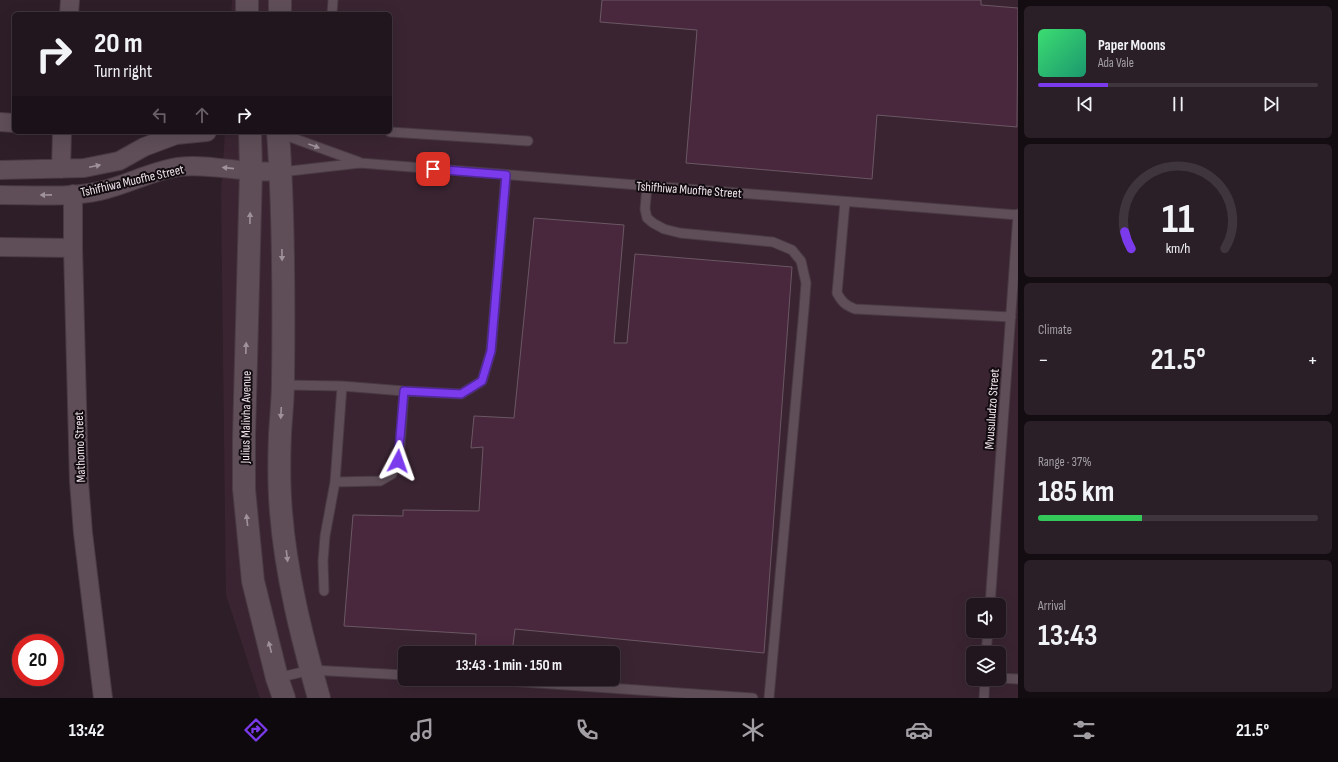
<!DOCTYPE html>
<meta charset="utf-8">
<style>
:root{--surface:#22161e;--page:#2a1f27;--text:#f1f3f6;--muted:#a29fa4;--line:#3f353c;--accent:#7c3aed}
body{margin:0;font-family:"Sofia Sans Condensed",sans-serif;background:var(--page);color:var(--text);height:100vh;display:flex;flex-direction:column;font-size:15px;white-space:nowrap}
*{box-sizing:border-box;margin:0}
p{font-size:13px;color:var(--muted)}
.icon{flex:none;width:22px;height:22px;fill:none;stroke:currentColor;stroke-width:2;stroke-linecap:round;stroke-linejoin:round}
.map{position:relative;flex:1;overflow:hidden}
.side{display:flex;flex-direction:column;gap:6px;padding:6px;background:#130c10;width:320px}
.side>*{flex:none}
.banner{position:absolute;left:12px;top:12px;width:380px;height:122px;border-radius:6px;box-shadow:0 4px 16px #0002,0 0 0 1px var(--line);background:#22161e;color:var(--text);overflow:hidden}
.fabs{position:absolute;left:966px;top:598px;display:grid;gap:8px}
.fabs a{display:grid;place-items:center;width:40px;height:40px;border-radius:6px;background:var(--surface);box-shadow:0 4px 16px #0002,0 0 0 1px var(--line);font-size:20px}
.speed{position:absolute;left:12px;top:634px;display:flex;gap:8px;font-size:20px;font-weight:700;text-align:center}
.speed>*{display:grid;place-content:center;width:52px;height:52px;border-radius:50%;background:var(--surface);box-shadow:0 4px 16px #0002,0 0 0 1px var(--line);line-height:1}
.speed .limit{border:6px solid #d22;background:#fff;color:#111}
.pin{position:absolute;display:grid;place-items:center;width:34px;height:34px;color:#fff;margin:-17px;border-radius:8px;box-shadow:0 2px 6px #0006}
.me{position:absolute;width:44px;margin:-22px;rotate:4deg;stroke-linejoin:round;filter:drop-shadow(0 0 3px #0008)}
.turn{display:flex;align-items:center;gap:14px;height:84px;padding:0 16px;font-size:18px}
.turn .icon{width:52px;height:52px;stroke-width:2.5}
.turn b{display:block;font-size:28px;line-height:34px}
.lanes{display:flex;align-items:center;height:38px;padding:0 16px;background:#0003;justify-content:center;gap:20px;direction:ltr}
.lanes .off{opacity:.35}
.big{font-size:30px;font-weight:700;line-height:1.1}
.side .tile{flex:1;display:flex;flex-direction:column;justify-content:center;gap:6px;min-width:0;padding:0 14px;border-radius:6px;background:var(--page)}
.side .dial{align-items:center;gap:0}
.dial svg{height:104px;overflow:visible;fill:none;stroke:var(--line);stroke-width:7;stroke-linecap:round;text-anchor:middle}
.dial text{fill:var(--text);stroke:none}
.song{display:flex;align-items:center;gap:12px}
.cover{width:48px;height:48px;border-radius:6px;background:linear-gradient(135deg,hsl(140 70% 55%),hsl(160 70% 35%))}
.played{height:4px;border-radius:2px;background:linear-gradient(90deg,var(--accent) 25%,var(--line) 25%)}
.keys{display:flex;justify-content:space-around;direction:ltr}
.heat{display:flex;justify-content:space-between;align-items:center;font-size:22px;direction:ltr}
.charge{height:6px;border-radius:3px;background:linear-gradient(90deg,#34c759 37%,var(--line) 0)}
.trip{position:absolute;left:398px;top:646px;width:222px;height:40px;border-radius:6px;background:var(--surface);box-shadow:0 4px 16px #0002,0 0 0 1px var(--line);font-weight:700;line-height:40px;text-align:center}
.tabs{display:flex;height:64px;justify-content:space-around;align-items:center;background:#0e090c;color:var(--muted)}
.tabs .icon{width:28px;height:28px}
.tabs .current{color:var(--accent)}
.tabs b{font-size:18px;color:var(--text)}
main{display:flex;flex:1;min-height:0}
.map>svg:first-child{display:block}
</style>
<main>
<div class="map">
<svg width="1018" height="698" viewBox="0 0 1018 698">
<rect width="100%" height="100%" fill="#2e1e28"/>
<!-- built -->
<path fill="#3a2432" fill-rule="evenodd" d="M232 0H1018V698H260L226 595 221 194 225 132H390V14H231ZM973 605H999V631H973ZM405 653H613V679H405ZM973 653H999V679H973Z"/>
<!-- building -->
<path fill="#49273d" stroke="#6b5864" d="M602 0H981V5L1018 8 1017 127 877 115 872 179 686 163 697 30 600 22Z
M534 218 624 225 614 343H627L635 254 792 267 764 653 515 629 512 653H475L476 634 344 626 353 515 403 516V510L479 511 483 447 471 448 474 416 514 418Z"/>
<g fill="none" stroke-linecap="round" stroke-linejoin="round">
<!-- service casing -->
<g stroke="#493a43" stroke-width="11">
<path id="service" d="M332 14 333 0
M390 132 528 141
M279 133 359 162
M281 172 360 163 1018 215
M647 186 645 209 647 218 653 223 664 229 680 233 773 242 792 250 801 261 806 283 804 309 769 698
M845 202 837 293C842 302 845 305 855 309L1011 317
M283 385 342 386 404 391 461 394 482 381 491 351 506 175
M335 482 380 481 392 474 399 461 404 391
M324 591 323 561 325 536 335 482 342 386
M990 605 1018 214
M986 653 988 631
M277 678 311 670 405 675
M999 678 1018 679
M478 679 753 698
M984 698 985 679"/>
</g>
<!-- minor casing -->
<g stroke="#493a43" stroke-width="20">
<path id="minor" d="M69 14 70 0
M0 122 14 123
M61 169 62 132
M0 170 84 168 119 161 144 147 176 135 207 132
M73 194V248L79 481 83 533 103 698
M0 195C33 195 68 198 100 191 127 185 151 171 178 167 202 164 226 169 250 171 261 172 271 171 281 172
M0 247 73 248"/>
</g>
<!-- tertiary casing -->
<g stroke="#493a43" stroke-width="24">
<path id="tertiary" d="M247 14V0
M280 14V0
M250 132 251 171 244 437V489L253 581 277 678 284 698
M278 132C284 215 284 299 283 382 283 399 281 417 280 434 279 458 279 488 281 512 286 575 302 638 319 698"/>
</g>
<!-- service -->
<use href="#service" stroke="#5f4e58" stroke-width="9"/>
<!-- minor -->
<use href="#minor" stroke="#5f4e58" stroke-width="18"/>
<!-- tertiary -->
<use href="#tertiary" stroke="#5f4e58" stroke-width="22"/>
</g>
<!-- one-way arrows -->
<defs><path id="oneway-solid" d="M-6-.8H1V-3.2L6.5 0L1 3.2V.8H-6Z"/></defs>
<g fill="#a0929b">
<use href="#oneway-solid" transform="translate(314 146) rotate(20)"/>
<use href="#oneway-solid" transform="translate(95 166) rotate(-12)"/>
<use href="#oneway-solid" transform="translate(228 168) rotate(-174)"/>
<use href="#oneway-solid" transform="translate(46 195) rotate(179)"/>
<use href="#oneway-solid" transform="translate(250 218) rotate(-89)"/>
<use href="#oneway-solid" transform="translate(282 255) rotate(89)"/>
<use href="#oneway-solid" transform="translate(246 348) rotate(-88)"/>
<use href="#oneway-solid" transform="translate(281 413) rotate(93)"/>
<use href="#oneway-solid" transform="translate(247 520) rotate(-96)"/>
<use href="#oneway-solid" transform="translate(287 556) rotate(83)"/>
<use href="#oneway-solid" transform="translate(270 647) rotate(-104)"/>
</g>
<g fill="none" stroke-linecap="round" stroke-linejoin="round">
<!-- route casing -->
<g stroke="#51269a" stroke-width="10">
<path id="route" d="M398 461 404 391 461 394 482 381 491 351 506 175 433 169"/>
</g>
<!-- route -->
<use href="#route" stroke="#7c3aed" stroke-width="7"/>
</g>
<g text-anchor="middle" stroke-width="4" stroke-linejoin="round" paint-order="stroke">
<!-- street labels -->
<g font-size="13" fill="#f0e5ec" stroke="#120b0f">
<text transform="translate(132 180) rotate(-13)" y="5">Tshifhiwa Muofhe Street</text>
<text transform="translate(689 189) rotate(4)" y="5">Tshifhiwa Muofhe Street</text>
<text transform="translate(991 409) rotate(-86)" y="5">Mvusuludzo Street</text>
<text transform="translate(245 417) rotate(-89)" y="5">Julius Malivha Avenue</text>
<text transform="translate(79 447) rotate(-92)" y="5">Mathomo Street</text>
</g>
</g>
</svg>
<div class="fabs">
<a><svg class="icon" aria-label="sound" viewBox="0 0 24 24"><path d="M4 9h4l5-4v14l-5-4H4zM17 9q2 3 0 6"/></svg></a>
<a><svg class="icon" aria-label="layers" viewBox="0 0 24 24"><path d="M12 4l9 5-9 5-9-5zM3 14l9 5 9-5"/></svg></a>
</div>
<div class="speed"><div class="limit">20</div></div>
<div class="pin" style="left:433px;top:169px;background:#d93025"><svg class="icon" aria-label="arrive" viewBox="0 0 24 24"><path d="M6 21V4h12l-3 4 3 4H6"/></svg></div>
<svg class="me" style="left:398px;top:461px" viewBox="-20 -20 40 40"><path d="M0-17L14 15 0 8-14 15z" fill="#7c3aed" stroke="#fff" stroke-width="4"/></svg>
<div class="trip">13:43 · 1 min · 150 m</div>
<div class="banner">
<div class="turn"><svg class="icon" aria-label="right" viewBox="0 0 24 24"><path d="M7 20v-9h11M14 6l5 5-5 5"/></svg><div><b>20 m</b>Turn right</div></div>
<div class="lanes"><svg class="icon off" aria-label="left" viewBox="0 0 24 24"><path d="M17 20v-9H6M10 6l-5 5 5 5"/></svg><svg class="icon off" aria-label="ahead" viewBox="0 0 24 24"><path d="M12 20V5M6 11l6-6 6 6"/></svg><svg class="icon" aria-label="right" viewBox="0 0 24 24"><path d="M7 20v-9h11M14 6l5 5-5 5"/></svg></div>
</div>
</div>
<section class="side">
<div class="tile">
<div class="song"><i class="cover"></i><div><b>Paper Moons</b><p>Ada Vale</p></div></div>
<div class="played"></div>
<div class="keys"><svg class="icon" aria-label="previous" viewBox="0 0 24 24"><path d="M18 5L8 12l10 7zM5 5v14"/></svg><svg class="icon" aria-label="pause" viewBox="0 0 24 24"><path d="M8 5v14M16 5v14"/></svg><svg class="icon" aria-label="next" viewBox="0 0 24 24"><path d="M6 5l10 7-10 7zM19 5v14"/></svg></div>
</div>
<div class="tile dial"><svg viewBox="0 0 100 80">
<path d="M14 69A42 42 0 1 1 86 69"/>
<path d="M14 69A42 42 0 0 1 9 56" stroke="#7c3aed"/>
<text x="50" y="56" font-size="32" font-weight="700">11</text>
<text x="50" y="72" font-size="11">km/h</text>
</svg></div>
<div class="tile"><p>Climate</p>
<div class="heat"><a>−</a><b class="big">21.5°</b><a>+</a></div>
</div>
<div class="tile"><p>Range · 37%</p><b class="big">185 km</b><div class="charge"></div></div>
<div class="tile"><p>Arrival</p><b class="big">13:43</b></div>
</section>
</main>
<nav class="tabs">
<b>13:42</b>
<svg class="icon current" aria-label="directions" viewBox="0 0 24 24"><path d="M12 3l9 9-9 9-9-9zM9 14v-3h6M13 9l2 2-2 2"/></svg>
<svg class="icon" aria-label="music" viewBox="0 0 24 24"><path d="M9 18V5l10-2v13"/><circle cx="6" cy="18" r="3"/><circle cx="16" cy="16" r="3"/></svg>
<svg class="icon" aria-label="phone" viewBox="0 0 24 24"><path d="M5 4h4l2 5-3 2q2 4 5 5l2-3 5 2v4C11 20 4 13 5 4z"/></svg>
<svg class="icon" aria-label="climate" viewBox="0 0 24 24"><path d="M12 3v18M4 7l16 10M4 17L20 7"/></svg>
<svg class="icon" aria-label="car" viewBox="0 0 24 24"><path d="M5 17H2v-5l4-1 3-4h7l3 4 3 1v5h-3M9 17h6M6 11h13"/><circle cx="7" cy="17" r="2"/><circle cx="17" cy="17" r="2"/></svg>
<svg class="icon" aria-label="filters" viewBox="0 0 24 24"><path d="M4 7h16M4 17h16"/><circle cx="9" cy="7" r="2"/><circle cx="15" cy="17" r="2"/></svg>
<b>21.5°</b>
</nav>
